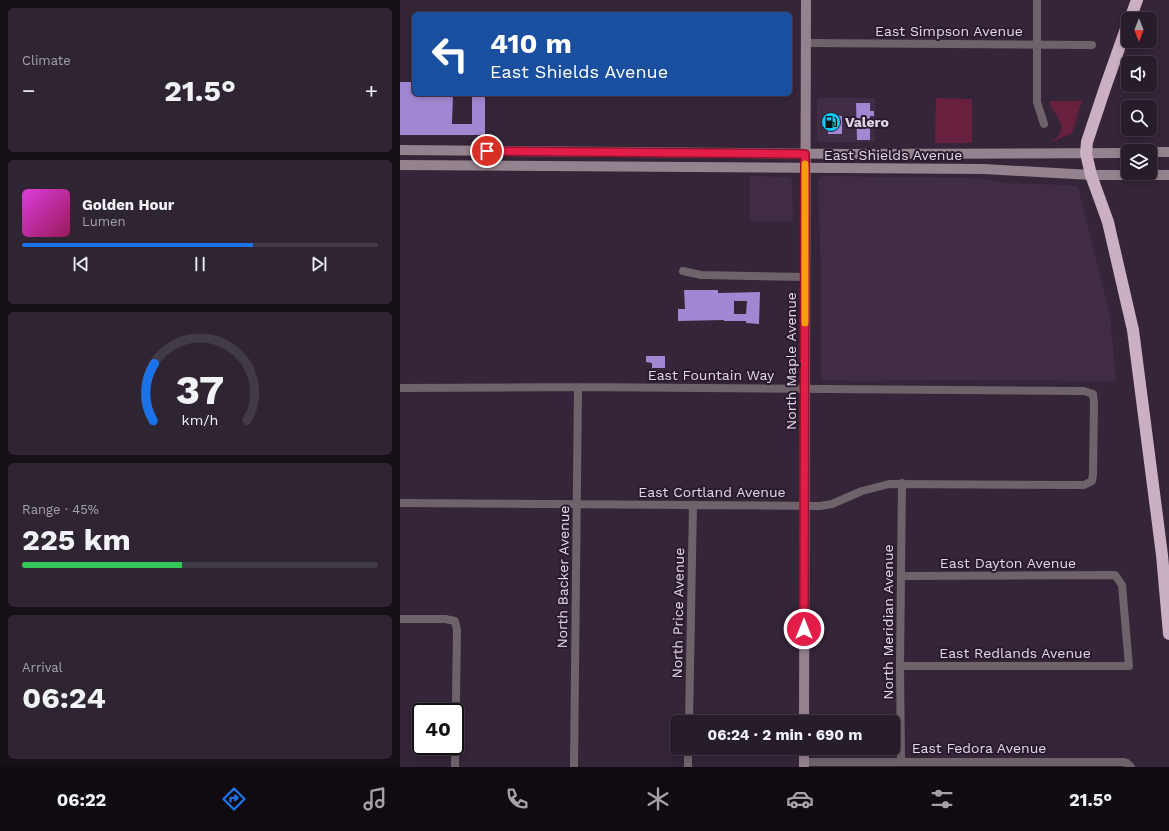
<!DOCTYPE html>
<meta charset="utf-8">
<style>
:root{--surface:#271c2a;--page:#2f2532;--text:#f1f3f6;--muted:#a4a1a8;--line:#433a47;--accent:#1a73e8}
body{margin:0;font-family:"Work Sans",sans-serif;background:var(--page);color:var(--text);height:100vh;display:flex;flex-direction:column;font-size:15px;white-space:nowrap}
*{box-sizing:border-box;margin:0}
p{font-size:13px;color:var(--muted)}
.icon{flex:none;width:22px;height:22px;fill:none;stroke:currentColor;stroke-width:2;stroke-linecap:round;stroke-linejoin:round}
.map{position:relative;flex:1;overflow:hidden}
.side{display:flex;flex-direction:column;gap:8px;padding:8px;background:#150f17;width:400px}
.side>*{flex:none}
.banner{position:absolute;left:12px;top:12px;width:380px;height:84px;border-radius:6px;box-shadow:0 2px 6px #0003,0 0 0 1px var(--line);background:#1a4fa0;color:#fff;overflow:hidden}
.needle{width:26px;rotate:180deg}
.buttons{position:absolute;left:721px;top:12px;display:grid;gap:8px}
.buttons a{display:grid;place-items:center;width:36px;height:36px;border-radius:6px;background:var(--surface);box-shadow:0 2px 6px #0003,0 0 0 1px var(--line);font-size:20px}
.speed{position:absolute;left:12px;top:703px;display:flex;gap:8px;font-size:20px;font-weight:700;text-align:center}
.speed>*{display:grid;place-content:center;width:52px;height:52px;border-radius:50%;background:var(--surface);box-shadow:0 2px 6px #0003,0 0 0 1px var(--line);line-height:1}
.speed .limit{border:2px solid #111;border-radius:6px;background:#fff;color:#111}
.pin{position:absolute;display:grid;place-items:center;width:34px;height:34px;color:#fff;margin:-17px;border:2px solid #fff;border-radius:50%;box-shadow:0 1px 4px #0007}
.me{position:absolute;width:44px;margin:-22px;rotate:0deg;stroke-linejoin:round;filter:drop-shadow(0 0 3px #0008)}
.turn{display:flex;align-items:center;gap:14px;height:84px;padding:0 12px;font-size:18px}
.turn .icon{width:52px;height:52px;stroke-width:2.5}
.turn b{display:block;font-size:28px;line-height:34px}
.big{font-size:30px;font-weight:700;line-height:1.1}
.side .widget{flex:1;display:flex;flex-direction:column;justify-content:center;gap:6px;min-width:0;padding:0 14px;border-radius:6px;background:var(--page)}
.side .dial{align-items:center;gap:0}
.dial svg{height:104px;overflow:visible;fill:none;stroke:var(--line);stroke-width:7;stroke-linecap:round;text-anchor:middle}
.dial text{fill:var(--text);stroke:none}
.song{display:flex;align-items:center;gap:12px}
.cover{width:48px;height:48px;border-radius:6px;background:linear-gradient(135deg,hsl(300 70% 55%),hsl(330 70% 35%))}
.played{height:4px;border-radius:2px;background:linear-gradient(90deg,var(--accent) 65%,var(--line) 65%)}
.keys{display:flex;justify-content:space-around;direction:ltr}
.heat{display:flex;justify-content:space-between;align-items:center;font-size:22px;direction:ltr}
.charge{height:6px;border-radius:3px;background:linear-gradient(90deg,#34c759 45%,var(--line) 0)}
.trip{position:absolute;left:270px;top:715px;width:230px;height:40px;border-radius:6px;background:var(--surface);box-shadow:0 2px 6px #0003,0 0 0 1px var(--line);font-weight:700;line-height:40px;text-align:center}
.tab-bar{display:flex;height:64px;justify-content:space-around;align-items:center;background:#100b11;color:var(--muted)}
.tab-bar .icon{width:28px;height:28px}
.tab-bar .selected{color:var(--accent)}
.tab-bar b{font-size:18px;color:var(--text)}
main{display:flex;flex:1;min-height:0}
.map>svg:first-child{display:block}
</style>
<main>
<section class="side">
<div class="widget"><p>Climate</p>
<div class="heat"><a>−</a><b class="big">21.5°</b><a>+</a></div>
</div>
<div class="widget">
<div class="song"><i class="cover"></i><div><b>Golden Hour</b><p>Lumen</p></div></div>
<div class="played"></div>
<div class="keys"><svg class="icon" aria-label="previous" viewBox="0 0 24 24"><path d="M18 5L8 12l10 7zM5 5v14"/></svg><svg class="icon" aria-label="pause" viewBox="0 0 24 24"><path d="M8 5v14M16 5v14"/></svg><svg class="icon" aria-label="next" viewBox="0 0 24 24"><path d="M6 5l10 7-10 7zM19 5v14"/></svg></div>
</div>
<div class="widget dial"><svg viewBox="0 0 100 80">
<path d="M14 69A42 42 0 1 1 86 69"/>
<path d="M14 69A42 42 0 0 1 15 25" stroke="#1a73e8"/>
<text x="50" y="56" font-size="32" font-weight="700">37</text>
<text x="50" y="72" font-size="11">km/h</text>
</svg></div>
<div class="widget"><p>Range · 45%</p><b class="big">225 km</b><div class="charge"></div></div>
<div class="widget"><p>Arrival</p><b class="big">06:24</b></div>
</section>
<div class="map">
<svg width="769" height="767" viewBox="0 0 769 767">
<rect width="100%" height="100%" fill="#342538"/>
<!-- built -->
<path fill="#402c44" d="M417 98H475V142H417Z
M350 176 389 177 392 180 393 221H350Z
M423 176 567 178 585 179 602 183 671 185 678 187 710 315 716 381 545 380 460 381 426 380 422 379 421 375V280L418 180Z"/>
<!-- green -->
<path fill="#67213e" d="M536 98 572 99V143H535Z
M649 101H682L672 133 649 143V142C658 139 665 130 659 120 656 112 650 110 649 101Z"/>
<!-- building -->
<path fill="#a186d1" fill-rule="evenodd" d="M0 82H14V94H53L52 124H72V94H85V135H0Z
M456 103H470V111H474V116H470V140H457Z
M428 115 442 116V134H428Z
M284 290H318V293L360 292 359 324 346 323V321H324V320L278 321V309H285ZM334 301H347L346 314H334Z
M246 356H265V368H252V363L246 362Z"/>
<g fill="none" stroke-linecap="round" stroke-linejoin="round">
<!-- street -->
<path stroke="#6e636a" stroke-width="8" d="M637 0V102L644 124
M406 43 692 45
M283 271 301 275 405 277
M0 388 178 387 684 391 693 394 694 403 693 474 692 481 684 485 489 484 462 491 432 504 420 506 0 503
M0 619H45L55 621 57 630 55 767
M500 666H729L722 585 715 575 501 576
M289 722 293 505
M501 761 500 666 502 483
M404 762H723L727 763 731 767
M174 767 178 387
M288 767V748"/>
<!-- secondary -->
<path stroke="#94828e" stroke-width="10" d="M0 150 446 154 728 153
M750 152H769
M0 165 584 169 691 175H769
M404 722 406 0
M404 767V748"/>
<!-- highway -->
<path stroke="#cbafc2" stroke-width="12" d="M730 19 737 0
M728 23 705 88 687 142 686 153 691 175 708 222 733 330 762 555 769 634"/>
</g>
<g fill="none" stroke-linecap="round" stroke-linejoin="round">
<!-- route casing -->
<g stroke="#92132f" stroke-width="10">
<path id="route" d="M87 151 405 154 404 629"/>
</g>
<!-- route -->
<use href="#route" stroke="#e11d48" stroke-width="7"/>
<!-- slow -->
<path stroke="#f59e0b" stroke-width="7" d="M405 323V164"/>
</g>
<!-- icons -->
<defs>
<g id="fuel-disc" transform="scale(1)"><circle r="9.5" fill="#0bcafa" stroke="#2a1b2e"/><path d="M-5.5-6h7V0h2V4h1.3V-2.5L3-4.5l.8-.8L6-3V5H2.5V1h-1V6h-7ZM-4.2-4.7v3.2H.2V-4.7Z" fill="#111"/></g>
</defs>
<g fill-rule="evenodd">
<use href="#fuel-disc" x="431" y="122"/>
</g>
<g text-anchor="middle" stroke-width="4" stroke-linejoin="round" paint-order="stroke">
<!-- street labels -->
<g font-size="14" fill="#e2d8e5" stroke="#2a1b2e">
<text x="549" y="36">East Simpson Avenue</text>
<text x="493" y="160">East Shields Avenue</text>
<text transform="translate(391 361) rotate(-90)" y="5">North Maple Avenue</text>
<text x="311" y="380">East Fountain Way</text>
<text x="312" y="497">East Cortland Avenue</text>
<text x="608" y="568">East Dayton Avenue</text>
<text transform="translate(163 577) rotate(-89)" y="5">North Backer Avenue</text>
<text transform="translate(278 613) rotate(-89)" y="5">North Price Avenue</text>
<text transform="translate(488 622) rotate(-90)" y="5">North Meridian Avenue</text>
<text x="615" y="658">East Redlands Avenue</text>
<text x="579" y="753">East Fedora Avenue</text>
</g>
<!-- poi labels -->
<g font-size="14" font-weight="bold" fill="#e2d8e5" stroke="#2a1b2e" text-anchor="start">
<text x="445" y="127">Valero</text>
</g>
</g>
</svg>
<div class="buttons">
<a><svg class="needle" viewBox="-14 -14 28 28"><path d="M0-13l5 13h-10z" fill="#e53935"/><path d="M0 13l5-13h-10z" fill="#a4a1a8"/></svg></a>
<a><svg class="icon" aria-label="sound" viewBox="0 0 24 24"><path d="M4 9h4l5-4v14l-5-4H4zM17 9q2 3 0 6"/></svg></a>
<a><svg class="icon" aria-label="search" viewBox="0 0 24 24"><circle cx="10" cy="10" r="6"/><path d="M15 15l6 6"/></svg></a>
<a><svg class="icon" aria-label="layers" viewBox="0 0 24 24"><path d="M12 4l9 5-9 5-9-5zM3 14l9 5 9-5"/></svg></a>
</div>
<div class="speed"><div class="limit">40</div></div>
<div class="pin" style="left:87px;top:151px;background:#d93025"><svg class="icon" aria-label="arrive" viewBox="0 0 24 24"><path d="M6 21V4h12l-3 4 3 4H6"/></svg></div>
<svg class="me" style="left:404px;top:629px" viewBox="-20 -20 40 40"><circle r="17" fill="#e11d48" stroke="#fff" stroke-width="3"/><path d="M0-11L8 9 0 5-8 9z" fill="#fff"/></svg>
<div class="trip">06:24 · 2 min · 690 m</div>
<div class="banner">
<div class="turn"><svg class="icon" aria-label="left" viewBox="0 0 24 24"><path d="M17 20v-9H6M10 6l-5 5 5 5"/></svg><div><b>410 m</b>East Shields Avenue</div></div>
</div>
</div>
</main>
<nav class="tab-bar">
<b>06:22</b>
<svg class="icon selected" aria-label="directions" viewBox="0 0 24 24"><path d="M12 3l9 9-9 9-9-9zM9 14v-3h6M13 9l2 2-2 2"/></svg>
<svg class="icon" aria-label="music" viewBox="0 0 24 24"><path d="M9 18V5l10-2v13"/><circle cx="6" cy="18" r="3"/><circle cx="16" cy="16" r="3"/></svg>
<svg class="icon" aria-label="phone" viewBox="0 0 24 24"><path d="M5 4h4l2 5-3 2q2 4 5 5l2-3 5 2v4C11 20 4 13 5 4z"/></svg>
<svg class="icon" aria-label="climate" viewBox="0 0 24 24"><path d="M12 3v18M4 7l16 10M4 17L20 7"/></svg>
<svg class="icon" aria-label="car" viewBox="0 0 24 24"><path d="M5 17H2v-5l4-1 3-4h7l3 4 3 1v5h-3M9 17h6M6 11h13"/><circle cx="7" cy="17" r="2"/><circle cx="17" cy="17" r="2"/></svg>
<svg class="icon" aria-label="filters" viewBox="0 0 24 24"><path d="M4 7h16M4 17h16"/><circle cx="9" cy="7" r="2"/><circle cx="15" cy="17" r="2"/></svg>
<b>21.5°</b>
</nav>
